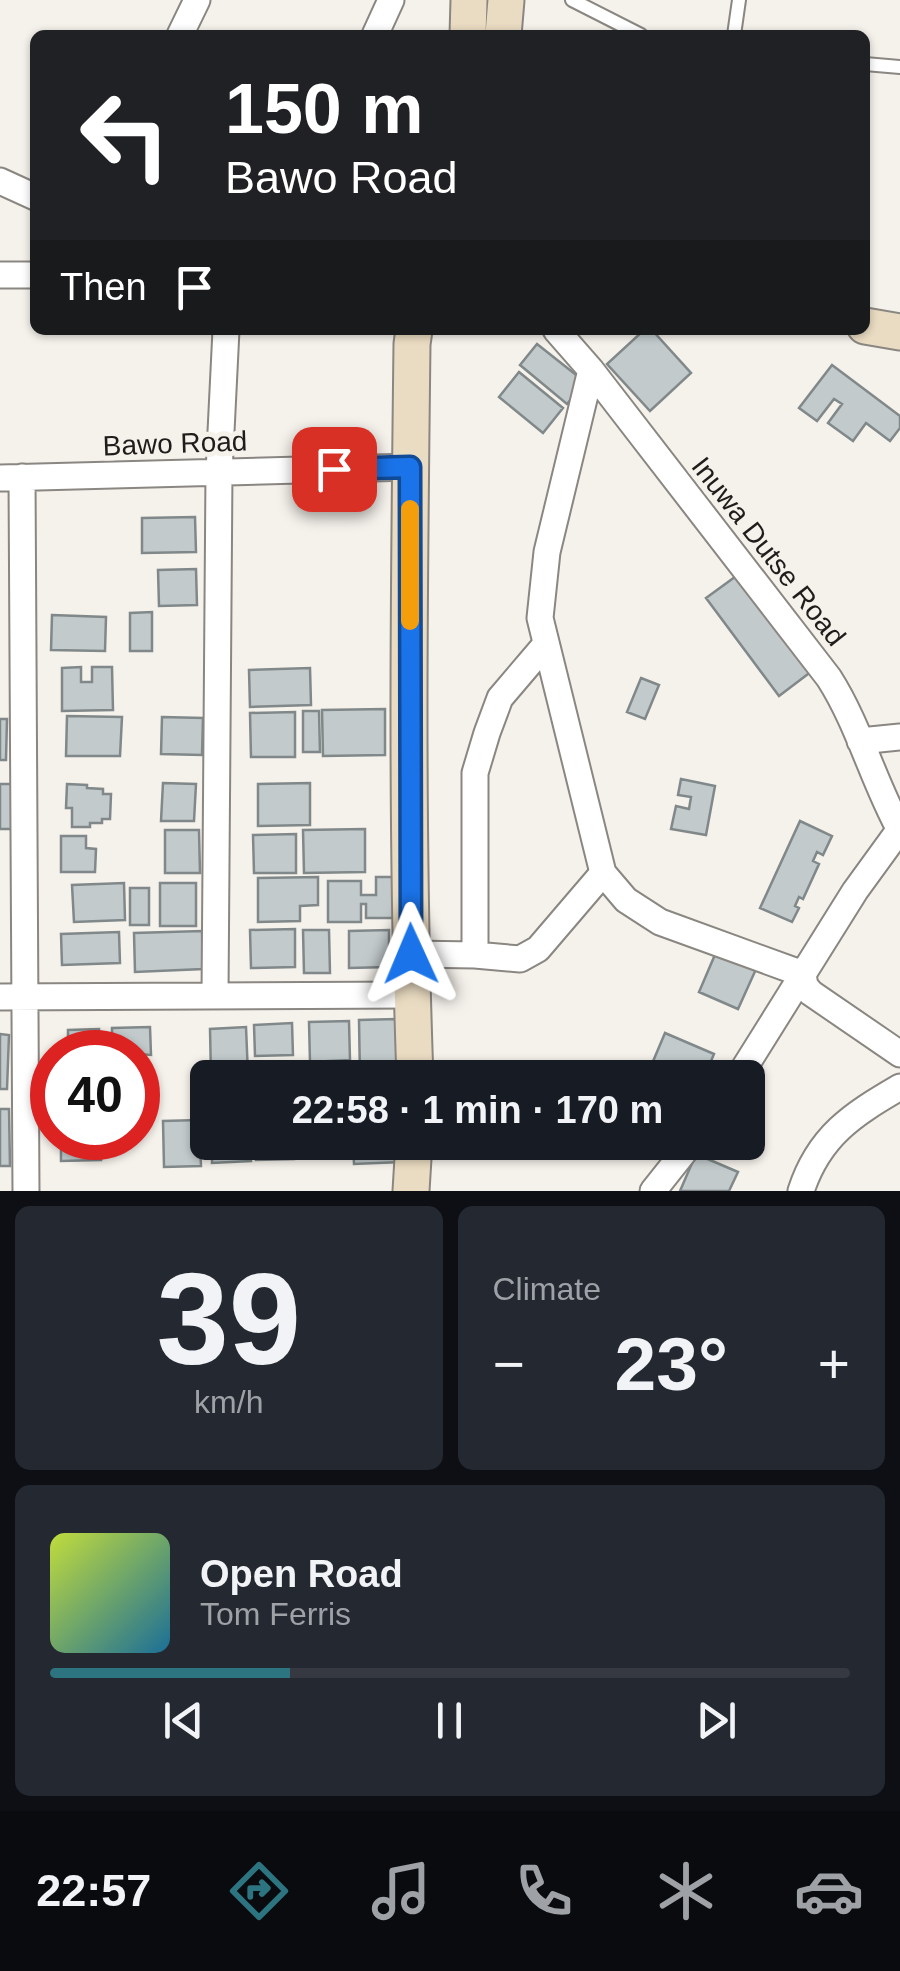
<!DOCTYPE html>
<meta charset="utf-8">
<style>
:root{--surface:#171b24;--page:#242831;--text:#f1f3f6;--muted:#9ea1a6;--line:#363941;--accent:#2c747f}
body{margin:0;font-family:Helvetica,sans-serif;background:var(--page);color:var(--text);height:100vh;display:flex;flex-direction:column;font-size:38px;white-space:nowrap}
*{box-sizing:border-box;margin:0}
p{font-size:32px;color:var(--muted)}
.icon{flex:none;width:55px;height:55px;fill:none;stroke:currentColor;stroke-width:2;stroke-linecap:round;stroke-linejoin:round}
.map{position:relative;height:1191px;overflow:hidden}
.sheet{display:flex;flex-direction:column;gap:15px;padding:15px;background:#0d0f14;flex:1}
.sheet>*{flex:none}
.hud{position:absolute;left:30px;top:30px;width:840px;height:305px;border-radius:15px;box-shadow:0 2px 8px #0004;background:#202124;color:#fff;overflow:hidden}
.speed{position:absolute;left:30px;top:1030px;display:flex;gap:20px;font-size:50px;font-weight:700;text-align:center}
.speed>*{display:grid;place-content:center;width:130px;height:130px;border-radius:50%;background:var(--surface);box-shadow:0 2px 8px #0004;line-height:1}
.speed .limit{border:15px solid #d22;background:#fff;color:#111}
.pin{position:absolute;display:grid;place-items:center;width:85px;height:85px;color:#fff;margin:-42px;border-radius:20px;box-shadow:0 5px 15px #0006}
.me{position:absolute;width:110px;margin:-55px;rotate:359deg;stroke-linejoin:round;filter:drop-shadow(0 0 8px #0008)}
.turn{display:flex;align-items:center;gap:35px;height:210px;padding:0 30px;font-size:45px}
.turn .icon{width:130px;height:130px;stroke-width:2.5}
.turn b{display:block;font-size:70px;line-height:85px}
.then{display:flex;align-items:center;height:95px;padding:0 30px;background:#0003;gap:20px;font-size:38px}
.big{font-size:75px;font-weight:700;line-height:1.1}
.sheet .tile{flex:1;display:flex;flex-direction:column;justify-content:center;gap:15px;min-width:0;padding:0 35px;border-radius:15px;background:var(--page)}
.sheet .dial{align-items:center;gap:0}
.dial b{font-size:130px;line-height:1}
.song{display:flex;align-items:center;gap:30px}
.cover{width:120px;height:120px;border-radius:15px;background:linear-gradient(135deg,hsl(70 70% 55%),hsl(200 70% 35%))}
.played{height:10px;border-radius:5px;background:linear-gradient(90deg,var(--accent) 30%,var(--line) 30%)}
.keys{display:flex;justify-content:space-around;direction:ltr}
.heat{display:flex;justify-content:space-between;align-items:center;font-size:55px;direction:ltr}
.sheet .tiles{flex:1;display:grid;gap:15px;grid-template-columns:1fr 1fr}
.tile:last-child{grid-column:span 2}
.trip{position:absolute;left:190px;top:1060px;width:575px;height:100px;border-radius:15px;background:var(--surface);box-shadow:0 2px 8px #0004;font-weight:700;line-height:100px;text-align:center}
.menu{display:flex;height:160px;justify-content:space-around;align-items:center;background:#090b0e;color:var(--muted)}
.menu .icon{width:70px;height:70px}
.menu .current{color:var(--accent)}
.menu b{font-size:45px;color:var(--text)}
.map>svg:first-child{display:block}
</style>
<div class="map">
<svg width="900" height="1191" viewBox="0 0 900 1191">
<rect width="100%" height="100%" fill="#f5f1eb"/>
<!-- building -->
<path fill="#c2cacc" stroke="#808889" stroke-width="2.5" d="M644 330H652L691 373 650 411 607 364Z
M537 344 585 382 567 404 520 365Z
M832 365 900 416V428L890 441 866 423 853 441 828 423 842 404 834 399 817 421 799 408Z
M519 372 563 408 543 433 499 397Z
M195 517 196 552 142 553V518Z
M196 569 197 605 159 606 158 570Z
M739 574 812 671 779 696 706 598Z
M152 612V651H130V613Z
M52 615 106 617 105 651 51 650Z
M81 667V682H92V667H112L113 710 62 711V668Z
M310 668 311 705 250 707 249 670Z
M641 678 659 685 645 719 627 712Z
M385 709V755L323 756 322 710Z
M303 711H319L320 752H303Z
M295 712V757H251L250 713Z
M67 716 122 717 120 756H66Z
M162 717 203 718 202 755 161 754Z
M0 719H7L6 760H0Z
M681 779 715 786 706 835 671 829 676 806 689 809 691 797 678 795Z
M163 783 196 784 194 821H161Z
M310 783V825L258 826V784Z
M0 784H15L14 829H0Z
M67 784 87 785V788L103 789V794H111L110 819H102V823H90V827H72V808H66Z
M800 821 832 836 823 855 817 852 813 861 819 864 803 899 799 897 795 906 799 908 792 922 760 908Z
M365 829V872L304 873 303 830Z
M165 830H199L200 873H165Z
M296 834V873H254L253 835Z
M61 836H86V848L96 849 95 872H61Z
M318 877V905L300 906V921L258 922V878Z
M376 877H400V918H366V904H361V922H328V881H361V895H376Z
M124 883 125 920 74 922 72 885Z
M160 883H196V926H160Z
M130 888H149V925H130Z
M295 929V967L251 968 250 930Z
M303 930H329L330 973H304Z
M389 930V967L349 968V931Z
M202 931 203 969 135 972 134 933Z
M119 932 120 963 62 965 61 934Z
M717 950 757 967 738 1009 699 992Z
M396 1019 398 1078H360L359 1020Z
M349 1021 350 1060 310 1062 309 1022Z
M292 1023 293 1055 255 1056 254 1025Z
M150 1027 151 1055 112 1052V1028Z
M246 1027 248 1075 211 1076 210 1029Z
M99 1029V1052H68V1030Z
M665 1033 714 1054 704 1078H646Z
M0 1034 9 1035 7 1089H0Z
M138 1064H149L150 1095 138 1096Z
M0 1109H9L10 1166H0Z
M199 1120 201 1166 164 1167 163 1121Z
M61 1138H101V1160L61 1161Z
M212 1142H250L251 1161 212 1163Z
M255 1142H293L294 1159 256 1160Z
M353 1142H402V1162L354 1164Z
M696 1154 738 1172 729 1191H680Z"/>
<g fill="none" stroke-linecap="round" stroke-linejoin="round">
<!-- lane casing -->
<g stroke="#8a8681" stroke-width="16">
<path id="lane" d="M572 0 641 35
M734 35 739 0
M865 64 900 67"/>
</g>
<!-- street casing -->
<g stroke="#8a8681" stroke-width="29">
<path id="street" d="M180 35 197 0
M375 35 391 0
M0 181 35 197
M0 275H35
M556 330 591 370 829 678C859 725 873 781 900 830
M591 370 547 552 540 618 603 873 626 900 660 922 803 974 805 986 811 993 900 1054
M22 477 26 1191
M0 478 411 467
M860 741 900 737
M411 954 475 955 520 959 538 949 603 873
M475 955V773L487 733 500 698 546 644
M215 995 219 472 226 330
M0 997 412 995
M738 1078 855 891 900 829
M653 1191 692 1142
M801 1191C819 1136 852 1115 900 1087"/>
</g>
<!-- secondary casing -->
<g stroke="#8a8681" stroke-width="39">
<path id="secondary" d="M468 35 469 0
M503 35 506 0
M865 326 900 332
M414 330 412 344C409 589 406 833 415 1078
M411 1191 414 1142"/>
</g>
<!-- lane -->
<use href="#lane" stroke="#fff" stroke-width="12"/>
<!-- street -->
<use href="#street" stroke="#fff" stroke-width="25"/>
<!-- secondary -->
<use href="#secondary" stroke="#eadcc2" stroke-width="35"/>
</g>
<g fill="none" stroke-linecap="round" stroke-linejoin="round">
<!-- route casing -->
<g stroke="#114b97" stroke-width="25">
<path id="route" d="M334 469 410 467 411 954"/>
</g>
<!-- route -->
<use href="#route" stroke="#1a73e8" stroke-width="18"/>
<!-- slow -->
<path stroke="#f59e0b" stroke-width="18" d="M410 621V509"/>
</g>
<g text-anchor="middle" stroke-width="10" stroke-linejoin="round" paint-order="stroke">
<!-- street labels -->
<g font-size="28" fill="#1f1d1b" stroke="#f5f1eb">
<text transform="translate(175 443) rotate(-2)" y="10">Bawo Road</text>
<text transform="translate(769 551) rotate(52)" y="10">Inuwa Dutse Road</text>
</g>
</g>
</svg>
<div class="speed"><div class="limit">40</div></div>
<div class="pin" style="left:334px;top:469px;background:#d93025"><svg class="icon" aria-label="arrive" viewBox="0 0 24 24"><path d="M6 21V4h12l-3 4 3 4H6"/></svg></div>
<svg class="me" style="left:411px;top:954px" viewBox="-20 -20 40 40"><path d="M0-17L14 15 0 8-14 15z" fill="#1a73e8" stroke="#fff" stroke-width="4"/></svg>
<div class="trip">22:58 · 1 min · 170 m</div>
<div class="hud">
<div class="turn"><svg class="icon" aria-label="left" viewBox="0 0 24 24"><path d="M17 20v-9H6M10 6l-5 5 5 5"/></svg><div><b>150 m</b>Bawo Road</div></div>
<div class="then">Then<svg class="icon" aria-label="arrive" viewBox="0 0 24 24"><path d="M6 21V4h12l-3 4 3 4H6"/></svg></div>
</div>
</div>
<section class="sheet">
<div class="tiles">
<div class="tile dial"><b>39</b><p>km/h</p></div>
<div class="tile"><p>Climate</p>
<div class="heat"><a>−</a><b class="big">23°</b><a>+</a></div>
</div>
<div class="tile">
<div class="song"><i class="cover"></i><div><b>Open Road</b><p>Tom Ferris</p></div></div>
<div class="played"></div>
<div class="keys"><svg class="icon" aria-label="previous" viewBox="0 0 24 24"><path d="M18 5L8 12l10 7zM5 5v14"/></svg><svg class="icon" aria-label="pause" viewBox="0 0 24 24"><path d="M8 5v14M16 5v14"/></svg><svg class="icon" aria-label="next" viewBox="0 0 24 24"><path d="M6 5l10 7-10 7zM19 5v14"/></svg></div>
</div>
</div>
</section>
<nav class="menu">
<b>22:57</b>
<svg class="icon current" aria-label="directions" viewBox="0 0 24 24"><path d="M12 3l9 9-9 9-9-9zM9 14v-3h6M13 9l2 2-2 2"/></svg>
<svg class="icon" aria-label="music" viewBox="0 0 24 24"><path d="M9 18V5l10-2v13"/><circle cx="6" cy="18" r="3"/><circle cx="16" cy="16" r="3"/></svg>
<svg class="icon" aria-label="phone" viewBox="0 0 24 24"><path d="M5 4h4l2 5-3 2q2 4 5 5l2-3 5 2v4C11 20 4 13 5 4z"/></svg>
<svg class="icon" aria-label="climate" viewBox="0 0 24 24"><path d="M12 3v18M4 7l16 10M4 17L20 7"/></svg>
<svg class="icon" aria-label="car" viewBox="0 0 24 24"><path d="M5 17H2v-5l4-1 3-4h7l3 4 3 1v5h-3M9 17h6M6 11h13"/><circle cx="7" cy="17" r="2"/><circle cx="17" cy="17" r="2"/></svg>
</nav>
